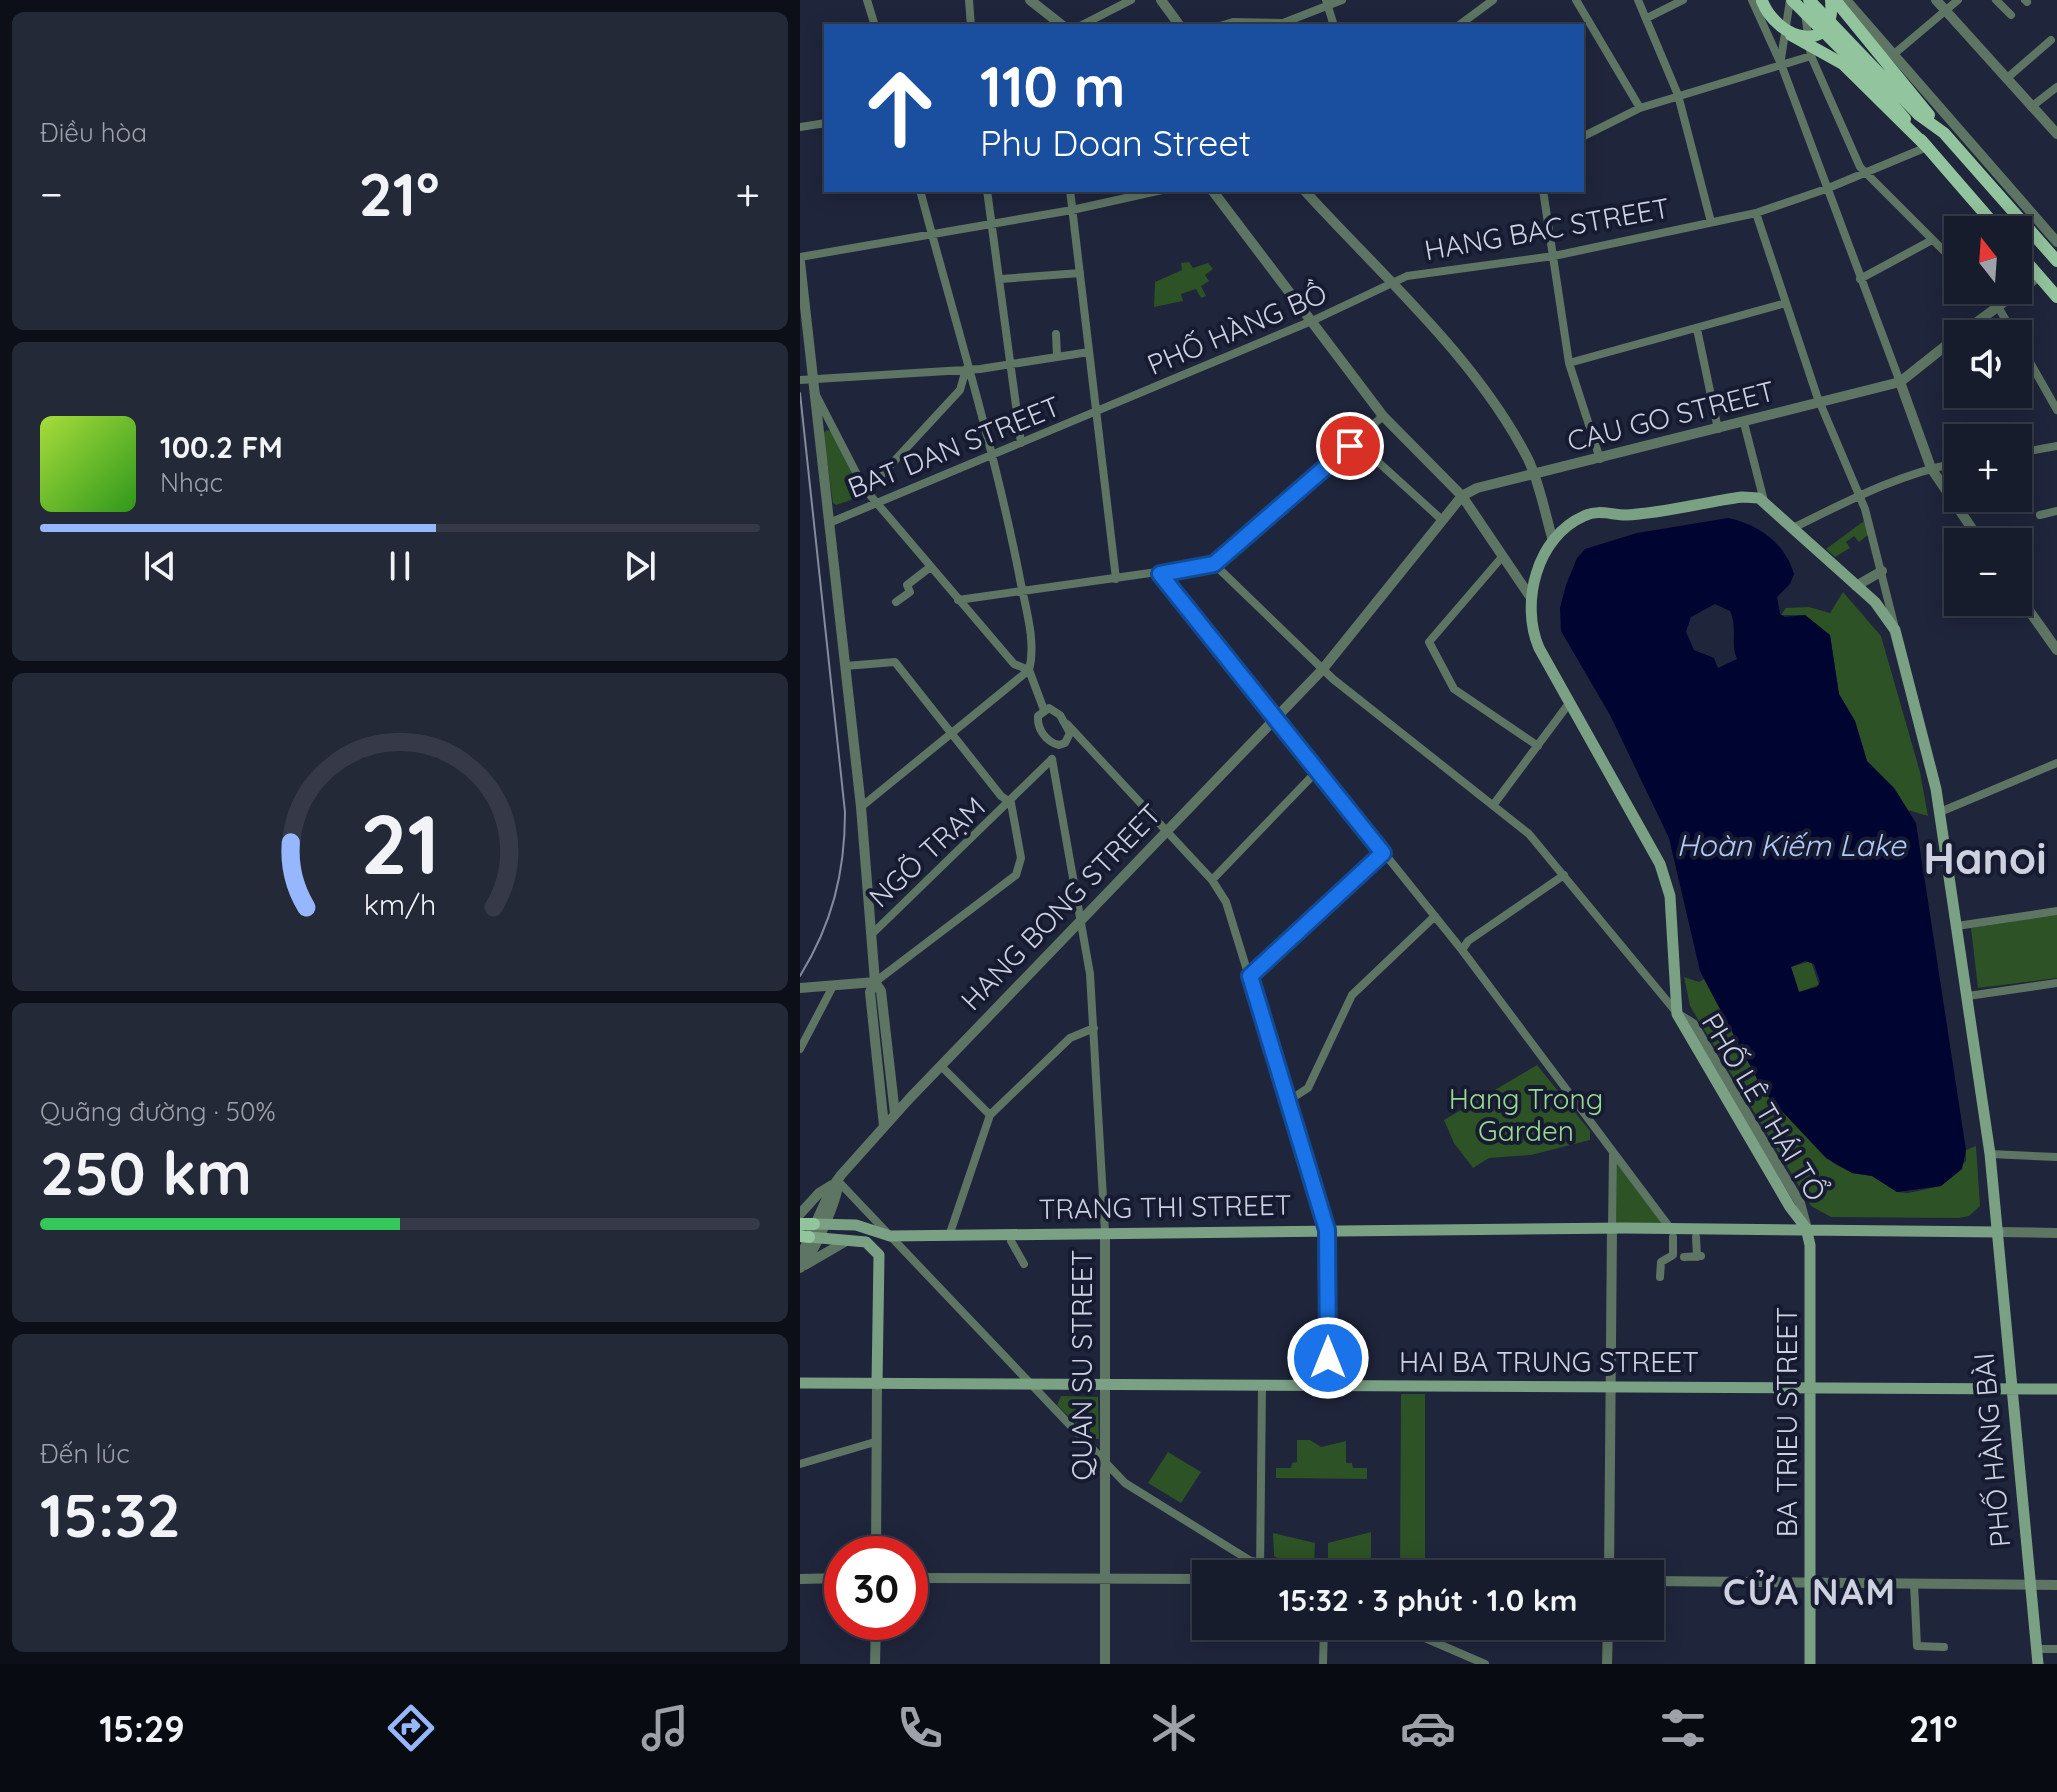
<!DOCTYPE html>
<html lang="vi">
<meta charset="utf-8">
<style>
:root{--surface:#171c2c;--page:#242938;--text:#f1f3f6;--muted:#9ea1a9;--line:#363a48;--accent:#96b6fd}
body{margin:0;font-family:Quicksand,sans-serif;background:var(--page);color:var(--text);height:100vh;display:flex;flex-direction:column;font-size:30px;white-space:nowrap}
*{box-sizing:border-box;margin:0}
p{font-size:26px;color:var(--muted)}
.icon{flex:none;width:44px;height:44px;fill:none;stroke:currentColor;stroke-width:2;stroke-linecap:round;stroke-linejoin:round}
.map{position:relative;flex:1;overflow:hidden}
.panel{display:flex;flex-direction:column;gap:12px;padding:12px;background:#0d0f18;width:800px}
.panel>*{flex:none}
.top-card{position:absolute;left:24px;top:24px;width:760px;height:168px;border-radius:0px;box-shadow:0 4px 20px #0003,0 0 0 2px var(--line);background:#1a4fa0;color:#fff;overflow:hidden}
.needle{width:52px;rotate:343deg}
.buttons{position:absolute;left:1144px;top:216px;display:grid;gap:16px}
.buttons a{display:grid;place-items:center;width:88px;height:88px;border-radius:0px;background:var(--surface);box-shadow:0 4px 20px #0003,0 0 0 2px var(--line);font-size:40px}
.speed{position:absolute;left:24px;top:1536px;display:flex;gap:16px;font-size:40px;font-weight:700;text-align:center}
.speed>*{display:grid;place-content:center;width:104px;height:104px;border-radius:50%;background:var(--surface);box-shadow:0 4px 20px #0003,0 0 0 2px var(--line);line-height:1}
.speed .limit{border:12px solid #d22;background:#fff;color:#111}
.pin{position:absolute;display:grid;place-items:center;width:68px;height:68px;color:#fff;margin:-34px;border:4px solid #fff;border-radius:50%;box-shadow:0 2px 8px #0007}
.me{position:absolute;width:88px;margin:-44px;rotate:0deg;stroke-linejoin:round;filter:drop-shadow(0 0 6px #0008)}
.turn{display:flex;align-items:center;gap:28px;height:168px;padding:0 24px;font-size:36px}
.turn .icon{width:104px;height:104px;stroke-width:2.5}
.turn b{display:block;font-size:56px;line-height:68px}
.big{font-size:60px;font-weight:700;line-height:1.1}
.panel .tile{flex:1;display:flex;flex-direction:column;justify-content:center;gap:12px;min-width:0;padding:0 28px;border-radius:12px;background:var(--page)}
.panel .dial{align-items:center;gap:0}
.dial svg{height:208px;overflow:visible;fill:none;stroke:var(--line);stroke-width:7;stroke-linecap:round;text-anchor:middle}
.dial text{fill:var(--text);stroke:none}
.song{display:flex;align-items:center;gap:24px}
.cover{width:96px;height:96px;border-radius:12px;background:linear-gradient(135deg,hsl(80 70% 55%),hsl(110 70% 35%))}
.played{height:8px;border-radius:4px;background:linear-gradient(90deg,var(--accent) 55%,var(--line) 55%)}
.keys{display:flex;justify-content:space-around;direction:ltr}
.heat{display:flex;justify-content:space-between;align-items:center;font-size:44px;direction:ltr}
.charge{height:12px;border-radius:6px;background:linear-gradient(90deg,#34c759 50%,var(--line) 0)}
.trip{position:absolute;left:392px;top:1560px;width:472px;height:80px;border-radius:0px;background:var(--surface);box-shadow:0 4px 20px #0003,0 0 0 2px var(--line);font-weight:700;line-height:80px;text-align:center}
.tabs{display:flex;height:128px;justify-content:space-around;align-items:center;background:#090b12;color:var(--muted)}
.tabs .icon{width:56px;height:56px}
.tabs .selected{color:var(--accent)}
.tabs b{font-size:36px;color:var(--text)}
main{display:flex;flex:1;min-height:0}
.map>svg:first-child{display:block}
</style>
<main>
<section class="panel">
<div class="tile"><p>Điều hòa</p>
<div class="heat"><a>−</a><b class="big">21°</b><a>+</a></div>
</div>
<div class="tile">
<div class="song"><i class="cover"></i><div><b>100.2 FM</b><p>Nhạc</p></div></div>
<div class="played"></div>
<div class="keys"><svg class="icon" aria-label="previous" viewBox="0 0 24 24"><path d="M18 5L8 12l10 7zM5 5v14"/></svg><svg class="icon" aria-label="pause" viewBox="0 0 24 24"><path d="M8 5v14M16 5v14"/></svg><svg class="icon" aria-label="next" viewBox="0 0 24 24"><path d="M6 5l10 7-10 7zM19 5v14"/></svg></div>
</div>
<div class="tile dial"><svg viewBox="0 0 100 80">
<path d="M14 69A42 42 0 1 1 86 69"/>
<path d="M14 69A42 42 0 0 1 8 44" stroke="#96b6fd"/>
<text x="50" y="56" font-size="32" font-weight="700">21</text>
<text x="50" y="72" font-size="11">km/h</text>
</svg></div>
<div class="tile"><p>Quãng đường · 50%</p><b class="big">250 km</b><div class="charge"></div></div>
<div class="tile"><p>Đến lúc</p><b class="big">15:32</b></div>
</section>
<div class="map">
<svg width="1257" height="1664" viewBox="0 0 1257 1664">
<rect width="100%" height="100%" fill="#1f253b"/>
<!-- green -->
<path fill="#2c5225" d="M389 262 393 268 408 263 413 269 405 275 409 281 401 286 406 296 401 298 396 289 381 294 383 301 354 307 355 282 382 270 381 263Z
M27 430 31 431 61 492 59 497 36 505 33 503 23 433Z
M1064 521 1068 535 1059 542 1054 536 1046 542 1050 548 1035 557 1026 549Z
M1043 592 1081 636 1120 772 1128 816 1108 810 1094 788 1067 761 1055 721 1039 694 1030 635 1005 615H981L986 608 1009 607 1030 613Z
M1257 914V978L1178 988 1171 928Z
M1011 961 1019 985 999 992 991 967Z
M884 977 899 982 904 979 964 1092 1033 1163 1052 1173 1072 1176 1097 1192 1108 1193 1141 1186 1166 1161V1150L1176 1146 1180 1206 1169 1216 1159 1218 1031 1217 1011 1206 890 1006Z
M737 1065 790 1131V1140L731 1155 689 1158 673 1168 654 1143 644 1120Z
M816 1161 863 1225 816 1224Z
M601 1394H625V1568L600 1569Z
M261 1396 298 1397 299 1439H291L257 1405Z
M497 1440H510L521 1447 546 1441V1463H552L553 1468H567V1479L476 1478V1468H491L492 1463 497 1462Z
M368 1452 401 1472 381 1503 348 1483Z
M571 1532V1564H528V1543Z
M473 1533 515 1543 514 1564H488L474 1556Z"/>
<!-- water -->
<path fill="#000430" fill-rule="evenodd" d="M928 518C958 524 985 543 994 574L990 584 977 597 980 614 985 617 1005 615 1030 635 1039 694 1055 721 1067 761 1094 788 1116 823 1166 1150 1162 1169 1141 1186 1097 1192 1072 1176 1052 1173 1026 1158 964 1092 900 971 869 838 810 715 761 631 760 608 766 585 777 558 785 549 837 533ZM915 604 930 611C938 628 930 643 937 659L918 668 914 658 894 650 886 632 891 617ZM1005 961 1014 964 1020 982 1017 987 999 992 991 967Z"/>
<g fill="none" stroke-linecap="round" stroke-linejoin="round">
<!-- minor -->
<path stroke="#5d7562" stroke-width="8" d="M67 0 75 26
M169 0 171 26
M526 0 534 26
M776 0 840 108
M838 0 878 95 911 222
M952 0 981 64 1100 382
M1196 0 1211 15
M1225 0 1227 2
M1005 14 1011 56 1060 167 1158 265
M847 18 883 0
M280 26 331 0
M420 26 433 22 483 23 542 0
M658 26 693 0
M1094 54 1158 0
M981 59 990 0
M1206 79 1251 40
M1231 107 1257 87
M0 127 26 123
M782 137 840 108 1011 56
M120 190C154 318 193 443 219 574 224 603 237 640 229 670
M187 190 221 443
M270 190 316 579
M743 190 769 363 800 459
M956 213 1017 396 1065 509 1094 624
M0 257 272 210 362 190
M201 279 280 273
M1060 279 1132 240
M1183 290 1197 305 1214 334
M897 329 918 429
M256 334 257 356
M1218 341 1257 410
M769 363 986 303
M0 380 180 369 289 352
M16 395 64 488 214 664 229 670
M944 423 964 501
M555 441 641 519
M1218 453 1257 446
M64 488 73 484 160 390 166 369
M1240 515 1257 511
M29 523 514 320 607 276 754 256 956 213 1026 189 1127 147
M993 528C1046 502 1100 473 1158 463
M702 557 629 642 654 689 738 746
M414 564 533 679 729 834 877 1013
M360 574 662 950 870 1228
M158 600 414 564 583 416
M96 602 110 592 107 585 129 568
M45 666 95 662 201 796 211 803
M229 670 244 710
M249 708 260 715 270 733 265 743 259 745C246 742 237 729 238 716Z
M267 724 412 880 426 902 527 1230V1384
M252 759 290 974 305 1232
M694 804 770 702
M61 807 229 670
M1140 812 1257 763
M412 880 518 770
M1157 926 1257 911
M73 933 252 759
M662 950 668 941 764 875
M450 976 583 853
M75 982 216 875 221 858 211 803
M1168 996 1257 983
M0 1049 33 986
M141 1066 190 1115
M488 1101 508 1088 552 995 635 916
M1190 1154 1257 1157
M37 1180 325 1483 449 1560 503 1574
M812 1228 813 1153
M150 1233 190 1115 270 1038 294 1028
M896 1237 897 1257
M211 1241 224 1264
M884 1257 901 1256
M860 1277 861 1262 873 1255V1237
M0 1464 75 1442
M460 1574 462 1387
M1114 1583 1117 1646 1144 1647
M597 1626 685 1664
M1237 1649H1257
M523 1664 524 1626"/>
<!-- tertiary -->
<path stroke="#5d7562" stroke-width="10" d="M230 0 263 26
M361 0 380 26
M1046 0 1257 242
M1136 0 1257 134
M412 190 583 416 662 496 729 595
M504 190C579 273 676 357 728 459 740 484 745 514 753 541
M0 262 61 807 75 982 81 991 95 1114
M1161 334 1239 276
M1100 382 1131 468 1181 542
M1056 586 1082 571
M1218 595 1257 650
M75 982 70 992 84 1126
M0 988 75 982
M877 1014 893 1024 1000 1203 1006 1225
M0 1214 19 1193 32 1185
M305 1232V1664
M1198 1232 1257 1233
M0 1258 31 1189 41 1175 109 1099 522 670 662 496 677 488 1100 382 1158 336
M5 1265 48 1240
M0 1268C12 1258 39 1197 38 1182
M76 1554 77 1384
M809 1574 812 1228
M110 1578 406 1579
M0 1579 42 1578
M850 1581 1257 1585
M75 1664 76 1622
M807 1664 808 1626"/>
<!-- secondary -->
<path stroke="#7ba184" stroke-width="11" d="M14 1224 56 1225 90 1236 824 1228 1198 1232
M9 1237 66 1242 79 1255 77 1384
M0 1383 1257 1389
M1010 1664V1245L1006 1228 990 1207 877 1014 870 896 860 864 739 648C720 604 736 537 784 516 799 509 811 515 826 515 865 513 904 502 942 497L959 498 1075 602 1095 630 1136 789 1190 1154 1238 1664"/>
<!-- primary -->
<path stroke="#92c49d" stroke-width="12" d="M992 0 1065 73 1105 119
M1009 0 1119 115 1144 133 1257 261
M1035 0 1129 115
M1121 140 1199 230
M1218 252 1257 297
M0 1224H14
M0 1236 9 1237"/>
<!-- rail -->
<path stroke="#858a9c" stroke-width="2" d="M0 393 45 812C45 873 32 924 0 976"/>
<!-- primary-bridge -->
<path stroke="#92c49d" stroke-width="12" d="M962 1C978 41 1036 56 1031 0
M991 35 1043 64 1127 147"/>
</g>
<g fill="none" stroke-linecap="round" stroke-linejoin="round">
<!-- route casing -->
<g stroke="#114b97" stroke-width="20">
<path id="route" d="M528 1358 527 1230 450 976 583 853 360 574 414 564 550 446"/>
</g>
<!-- route -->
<use href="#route" stroke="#1a73e8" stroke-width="14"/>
</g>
<g text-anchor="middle" stroke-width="8" stroke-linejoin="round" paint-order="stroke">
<!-- street labels -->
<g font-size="28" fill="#cdd1e0" stroke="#161b31">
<text transform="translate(747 229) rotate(-10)" y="10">HANG BAC STREET</text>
<text transform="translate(437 329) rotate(-23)" y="10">PHỐ HÀNG BỒ</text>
<text transform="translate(871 416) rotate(-14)" y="10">CAU GO STREET</text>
<text transform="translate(154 447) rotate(-22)" y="10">BAT DAN STREET</text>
<text transform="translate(127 852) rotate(-43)" y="10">NGÕ TRẠM</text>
<text transform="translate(261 907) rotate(-46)" y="10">HANG BONG STREET</text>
<text transform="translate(964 1107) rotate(59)" y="10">PHỐ LÊ THÁI TỔ</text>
<text transform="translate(365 1207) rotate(-1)" y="10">TRANG THI STREET</text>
<text x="749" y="1372">HAI BA TRUNG STREET</text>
<text transform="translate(282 1365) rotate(-90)" y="10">QUAN SU STREET</text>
<text transform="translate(987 1422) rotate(-90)" y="10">BA TRIEU STREET</text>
<text transform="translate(1192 1450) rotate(-95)" y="10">PHỐ HÀNG BÀI</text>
</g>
<!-- park labels -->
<g font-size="28" fill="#9bd98f" stroke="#161b31">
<text x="726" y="1109">Hang Trong<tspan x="726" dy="32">Garden</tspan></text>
</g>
<!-- water labels -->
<g font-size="30" font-style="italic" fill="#b3cbfa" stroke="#161b31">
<text x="991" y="856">Hoàn Kiếm Lake</text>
</g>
<!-- district labels -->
<g font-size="36" font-weight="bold" letter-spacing="2" fill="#cdd1e0" stroke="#161b31">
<text x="1010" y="1605">CỬA NAM</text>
</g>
<!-- town labels -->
<g font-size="44" font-weight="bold" fill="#cdd1e0" stroke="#161b31">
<text x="1185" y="874">Hanoi</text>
</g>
</g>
</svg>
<div class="buttons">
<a><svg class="needle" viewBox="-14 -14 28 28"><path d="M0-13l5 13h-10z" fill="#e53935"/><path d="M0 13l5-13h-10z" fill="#9ea1a9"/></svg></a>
<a><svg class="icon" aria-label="sound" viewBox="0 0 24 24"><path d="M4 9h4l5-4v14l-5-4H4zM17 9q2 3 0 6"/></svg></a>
<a>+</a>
<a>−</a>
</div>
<div class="speed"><div class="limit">30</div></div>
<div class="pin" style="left:550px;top:446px;background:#d93025"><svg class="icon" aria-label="arrive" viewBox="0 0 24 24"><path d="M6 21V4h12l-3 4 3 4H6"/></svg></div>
<svg class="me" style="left:528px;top:1358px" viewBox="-20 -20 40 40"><circle r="17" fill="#1a73e8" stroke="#fff" stroke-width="3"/><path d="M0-11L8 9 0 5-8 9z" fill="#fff"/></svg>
<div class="trip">15:32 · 3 phút · 1.0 km</div>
<div class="top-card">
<div class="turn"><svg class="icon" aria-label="ahead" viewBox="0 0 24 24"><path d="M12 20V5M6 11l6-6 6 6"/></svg><div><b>110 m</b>Phu Doan Street</div></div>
</div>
</div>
</main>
<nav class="tabs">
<b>15:29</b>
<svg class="icon selected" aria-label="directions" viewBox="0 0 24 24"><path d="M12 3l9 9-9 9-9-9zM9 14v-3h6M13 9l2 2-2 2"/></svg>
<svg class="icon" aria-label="music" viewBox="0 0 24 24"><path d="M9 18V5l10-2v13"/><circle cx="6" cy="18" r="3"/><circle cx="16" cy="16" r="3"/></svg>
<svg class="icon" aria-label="phone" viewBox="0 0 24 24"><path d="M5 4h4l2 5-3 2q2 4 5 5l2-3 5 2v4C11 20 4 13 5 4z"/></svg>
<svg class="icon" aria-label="climate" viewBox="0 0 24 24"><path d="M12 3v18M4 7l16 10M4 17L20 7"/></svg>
<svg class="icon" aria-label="car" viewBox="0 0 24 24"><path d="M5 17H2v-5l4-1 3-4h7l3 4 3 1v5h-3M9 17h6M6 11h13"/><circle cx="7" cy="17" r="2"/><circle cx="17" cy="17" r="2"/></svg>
<svg class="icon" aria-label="filters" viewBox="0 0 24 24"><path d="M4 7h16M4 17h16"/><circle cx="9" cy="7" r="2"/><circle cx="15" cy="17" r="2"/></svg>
<b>21°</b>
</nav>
